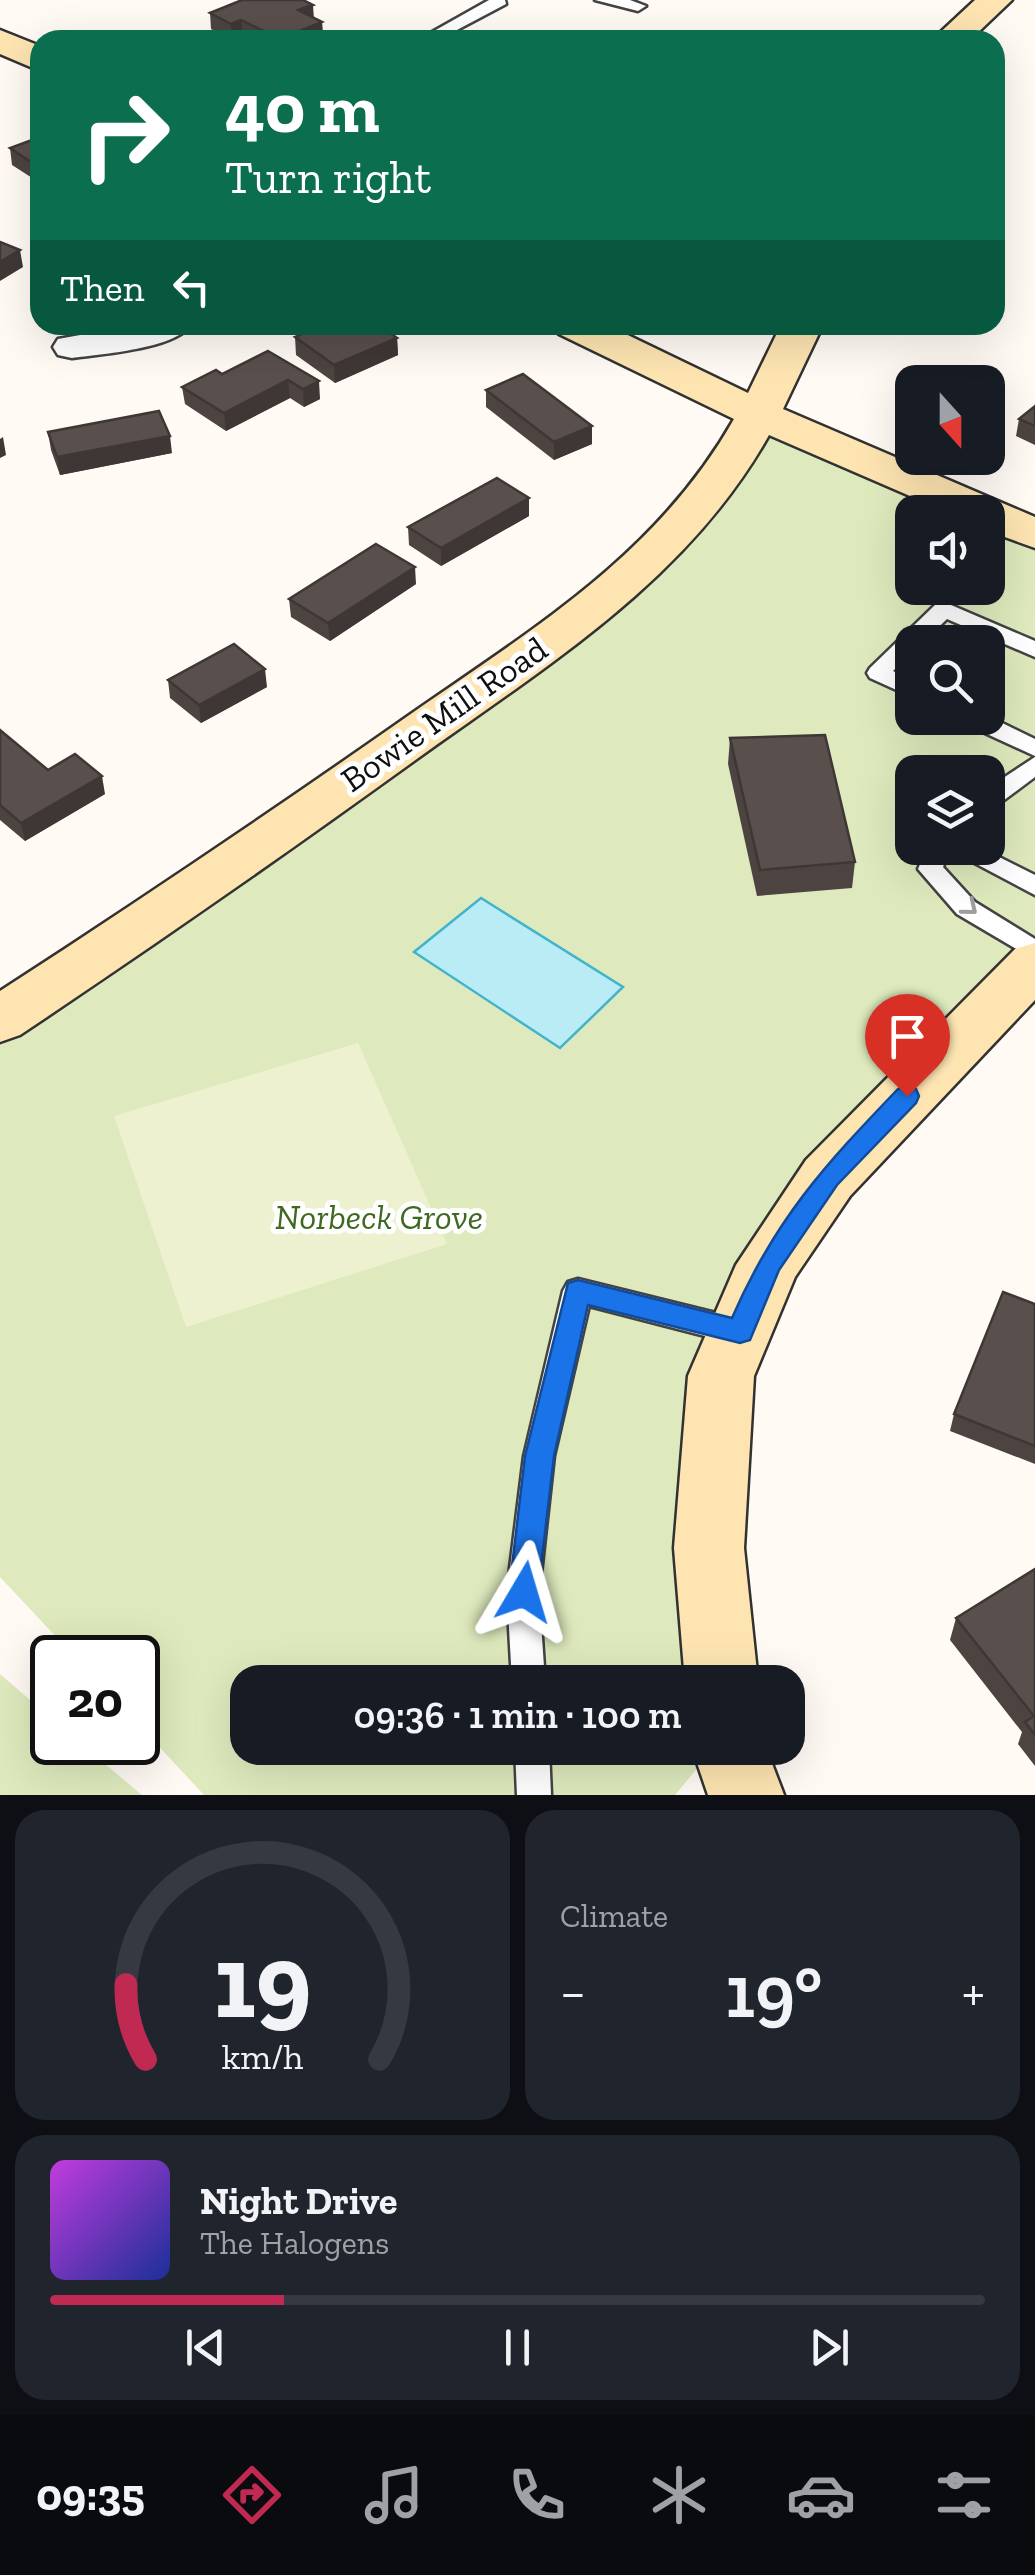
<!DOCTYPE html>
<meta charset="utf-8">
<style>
:root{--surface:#171b24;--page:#20242c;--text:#f1f3f6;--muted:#9ea1a6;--line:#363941;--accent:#c02952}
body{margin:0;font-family:"Zilla Slab",serif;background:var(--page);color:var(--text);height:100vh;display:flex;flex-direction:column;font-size:38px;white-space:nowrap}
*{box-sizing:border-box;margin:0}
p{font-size:32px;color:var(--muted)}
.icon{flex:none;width:55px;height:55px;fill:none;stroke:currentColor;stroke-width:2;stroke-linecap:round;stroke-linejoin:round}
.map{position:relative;height:1795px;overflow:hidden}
.sheet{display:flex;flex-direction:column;gap:15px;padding:15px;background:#0d0f14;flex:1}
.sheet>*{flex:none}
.hud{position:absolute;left:30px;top:30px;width:975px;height:305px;border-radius:30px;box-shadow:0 10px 40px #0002;background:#0b6e4f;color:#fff;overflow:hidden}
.needle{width:65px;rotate:159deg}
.controls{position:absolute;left:895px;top:365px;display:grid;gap:20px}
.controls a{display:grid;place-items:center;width:110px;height:110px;border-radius:20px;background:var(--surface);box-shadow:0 10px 40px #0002;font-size:50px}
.speed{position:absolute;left:30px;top:1635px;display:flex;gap:20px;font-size:50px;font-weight:700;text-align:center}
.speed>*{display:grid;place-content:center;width:130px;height:130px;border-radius:50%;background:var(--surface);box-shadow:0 10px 40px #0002;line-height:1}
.speed .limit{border:5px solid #111;border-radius:15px;background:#fff;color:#111}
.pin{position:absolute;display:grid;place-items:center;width:85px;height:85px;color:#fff;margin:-102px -42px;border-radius:50% 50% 50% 0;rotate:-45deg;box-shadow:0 0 10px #0007}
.pin .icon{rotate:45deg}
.me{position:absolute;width:110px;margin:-55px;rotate:7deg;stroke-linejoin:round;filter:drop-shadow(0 0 8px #0008)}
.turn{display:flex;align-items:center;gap:35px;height:210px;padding:0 30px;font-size:45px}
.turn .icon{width:130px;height:130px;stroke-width:2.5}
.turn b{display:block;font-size:70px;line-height:85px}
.then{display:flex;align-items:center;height:95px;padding:0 30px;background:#0003;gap:20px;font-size:38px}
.big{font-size:75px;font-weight:600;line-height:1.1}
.sheet .widget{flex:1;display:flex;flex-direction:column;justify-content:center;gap:15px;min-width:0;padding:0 35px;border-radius:30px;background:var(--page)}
.sheet .dial{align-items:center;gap:0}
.dial svg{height:260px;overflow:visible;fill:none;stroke:var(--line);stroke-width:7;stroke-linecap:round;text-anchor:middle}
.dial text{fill:var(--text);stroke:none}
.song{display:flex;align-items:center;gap:30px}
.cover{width:120px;height:120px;border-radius:15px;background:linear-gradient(135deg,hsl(290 70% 55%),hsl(230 70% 35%))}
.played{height:10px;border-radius:5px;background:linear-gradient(90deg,var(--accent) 25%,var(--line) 25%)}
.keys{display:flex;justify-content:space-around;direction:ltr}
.heat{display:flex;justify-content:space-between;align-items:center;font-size:55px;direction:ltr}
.sheet .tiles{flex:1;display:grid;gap:15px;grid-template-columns:1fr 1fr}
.widget:last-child{grid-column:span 2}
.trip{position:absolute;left:230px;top:1665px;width:575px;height:100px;border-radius:30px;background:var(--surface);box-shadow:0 10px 40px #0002;font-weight:600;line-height:100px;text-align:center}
.dock{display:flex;height:160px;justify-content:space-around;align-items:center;background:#090b0e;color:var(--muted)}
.dock .icon{width:70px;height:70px}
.dock .on{color:var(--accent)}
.dock b{font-size:45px;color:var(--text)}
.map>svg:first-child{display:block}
</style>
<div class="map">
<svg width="1035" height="1795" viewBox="0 0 1035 1795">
<rect width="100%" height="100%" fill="#fffaf4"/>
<!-- green -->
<path fill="#deeabd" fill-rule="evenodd" d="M760 415 985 512H912V588H988V514L1035 534V964L768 1265 709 1548 721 1682H248V1748H714L675 1795H204L138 1724V1658L75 1657 0 1577V1020L585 613ZM912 642H988V718H912ZM912 772H988V848H912Z
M0 1674 52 1719V1742L80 1743 142 1795H0Z"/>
<!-- pitch -->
<path fill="#edf1cf" d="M358 1043 447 1244 186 1327 114 1116Z"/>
<!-- water -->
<path fill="#b9ecf5" stroke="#41b3cc" stroke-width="2.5" d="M481 898 623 987 560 1048 414 952Z"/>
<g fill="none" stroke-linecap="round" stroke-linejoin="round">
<!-- lane casing -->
<g stroke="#434343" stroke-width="5">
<path id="lane" d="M489 0H505L506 4 438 40H418Z
M595 0H630L646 6 638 11Z
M944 602 1035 641V657L947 619 923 642H912V652L893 671 912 681V697L870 678 867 673 870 668 936 604Z
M988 716 1035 739V756L963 723 959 718Z
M1035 757V777L996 806 988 808V788Z
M927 848H981L1035 875V895L950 850 943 867 975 902 1035 939V960L957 914 918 869Z
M578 1279 740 1319 750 1323 755 1332 750 1341 740 1345 589 1306 554 1456 539 1592 545 1682H512L507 1592 524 1456 563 1291 568 1282Z
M515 1748H549L551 1795H517Z"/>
</g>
<!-- street casing -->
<g stroke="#434343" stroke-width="5">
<path id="street" d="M136 325H191C174 349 101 354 72 358L58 355 53 347 58 339Z"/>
</g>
<!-- secondary casing -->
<g stroke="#323232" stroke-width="5">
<path id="secondary" d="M975 0H1012L970 40H932Z
M0 30 40 46V71L0 54Z
M553 325H607L748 393 781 325H823L783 409 1035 517V548L988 531V512H947L769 435C687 581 546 666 414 761 284 855 153 946 20 1035L0 1042V991C133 905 265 816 395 725 524 634 654 560 734 419L559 334Z
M1035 943V1000L850 1196 795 1277 754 1376 744 1548 758 1682H685L674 1548 688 1376 736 1265 806 1160 1015 949Z
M692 1748H766L784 1795H708Z"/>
</g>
<!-- lane -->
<use href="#lane" fill="#fff" fill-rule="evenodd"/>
<!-- street -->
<use href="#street" fill="#fff" fill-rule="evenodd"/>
<!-- secondary -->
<use href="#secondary" fill="#fde4b1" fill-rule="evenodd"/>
</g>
<!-- wall -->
<path fill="#4d4442" d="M210 13 313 18 322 22 323 38 318 40H251L243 36 233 40 211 29Z
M40 137V183L12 165 10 148Z
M334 327 397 338 398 355 335 383 296 355 295 337Z
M268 351 320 399 304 407 290 398 226 431 185 404 182 387 222 374Z
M486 390 592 444 554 460 486 407Z
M1035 406V445L1016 436 1019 419Z
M48 432 172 453 60 475 51 450Z
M529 516 441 566 409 545 408 527Z
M416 584 330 641 291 617 289 599Z
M168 680 267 687 201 723 170 698Z
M0 730 48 770 105 794 25 841 0 820Z
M730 738 855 862 852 888 757 896 728 764Z
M1035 1304V1464L950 1431 954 1414Z
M1035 1569V1766L1018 1744 1022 1732 950 1640 956 1618Z"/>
<!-- shaded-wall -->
<path fill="#3e3736" d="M313 5 314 20 298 10Z
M241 20 243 36 233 40 231 24Z
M322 22 323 38 318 40H281Z
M20 250 23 267 0 281V262Z
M397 338 398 355 335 383 334 365Z
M288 380 290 398 226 431 224 413Z
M319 381 320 399 304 407 303 389Z
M592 426V444L554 460V442Z
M170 436 172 453 60 475 57 457Z
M3 437 6 455 0 458V439Z
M529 498V516L441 566V548Z
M415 567 416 584 330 641 328 623Z
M265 669 267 687 201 723 199 705Z
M102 776 105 794 25 841 21 823Z"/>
<!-- building -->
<path fill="#594f4d" stroke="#3e3736" stroke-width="2.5" d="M242 0H303L313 5 298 10 322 22 280 39 241 20 231 24 210 13Z
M40 137V168L10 148Z
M0 242 20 250 0 262Z
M323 325H331L334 327 339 325H379L397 338 334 365 295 337Z
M268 351 319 381 303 389 288 380 224 413 182 387 216 370 222 374Z
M523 374 592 426 554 442 486 390Z
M1035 406V426L1019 419Z
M159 411 170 436 57 457 48 432Z
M497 478 529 498 441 548 408 527Z
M376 544 415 567 328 623 289 599Z
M234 644 265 669 199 705 168 680Z
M0 730 48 770 75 754 102 776 21 823 0 805Z
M825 735 855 862 760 870 730 738Z
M1003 1292 1035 1304V1446L954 1414Z
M1035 1569V1735L1025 1722 1034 1716 956 1618Z"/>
<!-- one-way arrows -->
<defs><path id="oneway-chevron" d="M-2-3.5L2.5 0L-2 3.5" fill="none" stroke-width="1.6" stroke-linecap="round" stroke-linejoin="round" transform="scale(2.5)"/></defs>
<use stroke="#9f9f9f" href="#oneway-chevron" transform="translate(970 908) rotate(39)"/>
<!-- route -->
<path fill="#1a73e8" stroke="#114b97" stroke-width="2.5" d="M907 1086 916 1089 919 1096 916 1103 837 1185 779 1270 750 1340 740 1343 588 1305 554 1456 538 1592 534 1601 524 1605 513 1601 509 1592 525 1456 568 1283 578 1280 732 1318C775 1219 825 1165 898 1089Z"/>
<g text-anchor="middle" stroke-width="10" stroke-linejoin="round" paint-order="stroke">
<!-- street labels -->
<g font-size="35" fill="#101010" stroke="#fff">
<text transform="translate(444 714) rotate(-35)" y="12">Bowie Mill Road</text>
</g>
<!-- park labels -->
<g font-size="35" font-style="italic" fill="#3f6820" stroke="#fff">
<text x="379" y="1229">Norbeck Grove</text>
</g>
</g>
</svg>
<div class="controls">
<a><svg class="needle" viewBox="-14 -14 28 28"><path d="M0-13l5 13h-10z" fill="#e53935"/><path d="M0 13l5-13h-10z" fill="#9ea1a6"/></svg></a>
<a><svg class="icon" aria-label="sound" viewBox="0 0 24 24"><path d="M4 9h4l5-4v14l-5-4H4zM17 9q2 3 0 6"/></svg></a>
<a><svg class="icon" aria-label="search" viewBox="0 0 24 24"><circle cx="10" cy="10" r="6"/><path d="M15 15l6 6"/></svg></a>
<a><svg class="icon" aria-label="layers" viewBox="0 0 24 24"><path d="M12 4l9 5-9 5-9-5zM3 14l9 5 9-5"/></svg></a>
</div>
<div class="speed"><div class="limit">20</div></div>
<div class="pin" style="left:907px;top:1096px;background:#d93025"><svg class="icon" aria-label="arrive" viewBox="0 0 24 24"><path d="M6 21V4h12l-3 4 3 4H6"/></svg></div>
<svg class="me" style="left:524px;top:1592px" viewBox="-20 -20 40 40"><path d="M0-17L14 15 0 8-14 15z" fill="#1a73e8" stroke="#fff" stroke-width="4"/></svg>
<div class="trip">09:36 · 1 min · 100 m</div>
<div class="hud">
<div class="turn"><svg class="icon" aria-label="right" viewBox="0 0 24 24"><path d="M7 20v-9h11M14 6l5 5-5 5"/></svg><div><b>40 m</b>Turn right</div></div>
<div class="then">Then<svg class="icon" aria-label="left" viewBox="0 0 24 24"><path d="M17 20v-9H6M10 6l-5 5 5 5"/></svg></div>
</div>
</div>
<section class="sheet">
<div class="tiles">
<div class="widget dial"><svg viewBox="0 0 100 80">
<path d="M14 69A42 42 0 1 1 86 69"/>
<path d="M14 69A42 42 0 0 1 8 46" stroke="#c02952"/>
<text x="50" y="56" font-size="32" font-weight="700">19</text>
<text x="50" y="72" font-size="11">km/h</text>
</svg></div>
<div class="widget"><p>Climate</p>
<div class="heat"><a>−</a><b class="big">19°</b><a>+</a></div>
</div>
<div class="widget">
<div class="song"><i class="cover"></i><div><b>Night Drive</b><p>The Halogens</p></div></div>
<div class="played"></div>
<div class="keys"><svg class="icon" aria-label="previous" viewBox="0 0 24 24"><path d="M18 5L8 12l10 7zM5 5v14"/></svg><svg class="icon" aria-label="pause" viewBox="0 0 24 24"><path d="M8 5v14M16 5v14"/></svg><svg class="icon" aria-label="next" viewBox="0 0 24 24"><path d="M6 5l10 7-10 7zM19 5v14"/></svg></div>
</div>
</div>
</section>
<nav class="dock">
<b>09:35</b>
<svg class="icon on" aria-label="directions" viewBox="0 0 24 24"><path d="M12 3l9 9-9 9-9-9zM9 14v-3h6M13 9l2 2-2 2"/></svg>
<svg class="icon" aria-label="music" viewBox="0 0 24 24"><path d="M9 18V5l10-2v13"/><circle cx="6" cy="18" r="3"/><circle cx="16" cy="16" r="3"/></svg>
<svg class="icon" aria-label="phone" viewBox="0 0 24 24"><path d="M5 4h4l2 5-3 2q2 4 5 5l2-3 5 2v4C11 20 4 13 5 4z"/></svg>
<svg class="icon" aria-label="climate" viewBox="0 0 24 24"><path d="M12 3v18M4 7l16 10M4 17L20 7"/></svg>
<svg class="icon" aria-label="car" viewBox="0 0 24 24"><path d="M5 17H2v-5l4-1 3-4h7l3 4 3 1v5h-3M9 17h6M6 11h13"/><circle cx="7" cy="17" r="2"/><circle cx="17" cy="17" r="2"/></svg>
<svg class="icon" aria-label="filters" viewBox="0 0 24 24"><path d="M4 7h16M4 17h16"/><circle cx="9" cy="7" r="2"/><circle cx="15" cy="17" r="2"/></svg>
</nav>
